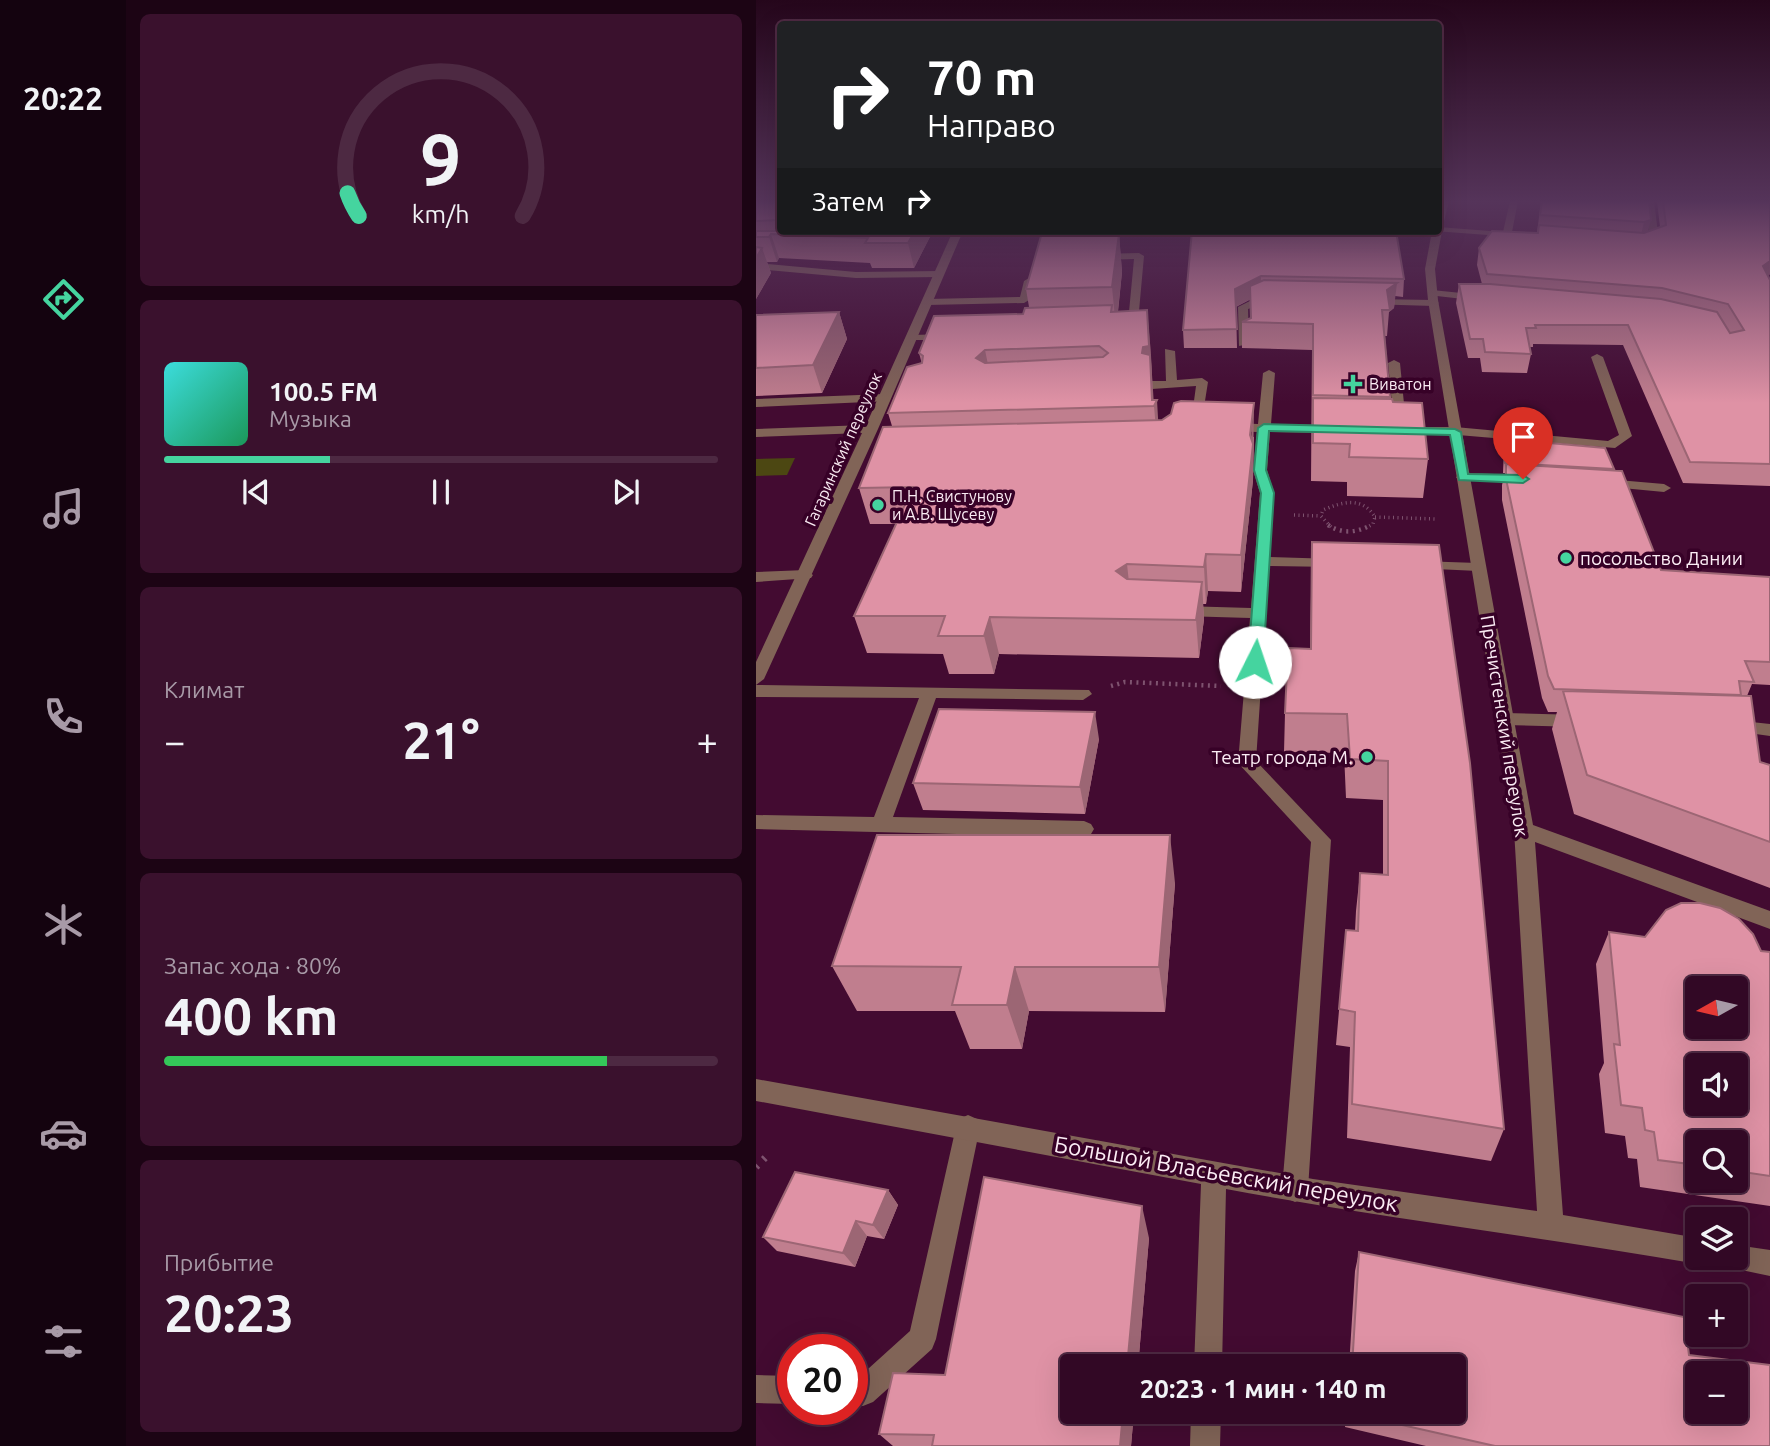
<!DOCTYPE html>
<html lang="ru">
<meta charset="utf-8">
<style>
:root{--surface:#320825;--page:#3a112d;--text:#f1f3f6;--muted:#a89aa7;--line:#4d2942;--accent:#45d49f}
body{margin:0;font-family:Ubuntu,sans-serif;background:var(--page);color:var(--text);height:100vh;display:flex;flex-direction:column;font-size:26px;white-space:nowrap}
*{box-sizing:border-box;margin:0}
p{font-size:23px;color:var(--muted)}
.icon{flex:none;width:38px;height:38px;fill:none;stroke:currentColor;stroke-width:2;stroke-linecap:round;stroke-linejoin:round}
.map{position:relative;flex:1;overflow:hidden}
.side{display:flex;flex-direction:column;gap:14px;padding:14px;background:#1c0414;width:630px}
.side>*{flex:none}
.top-card{position:absolute;left:21px;top:21px;width:665px;height:214px;border-radius:7px;box-shadow:0 7px 28px #0002,0 0 0 2px var(--line);background:#202124;color:#fff;overflow:hidden}
.needle{width:46px;rotate:262deg}
.fabs{position:absolute;left:929px;top:976px;display:grid;gap:14px}
.fabs a{display:grid;place-items:center;width:63px;height:63px;border-radius:7px;background:var(--surface);box-shadow:0 7px 28px #0002,0 0 0 2px var(--line);font-size:35px}
.speed{position:absolute;left:21px;top:1334px;display:flex;gap:14px;font-size:35px;font-weight:700;text-align:center}
.speed>*{display:grid;place-content:center;width:91px;height:91px;border-radius:50%;background:var(--surface);box-shadow:0 7px 28px #0002,0 0 0 2px var(--line);line-height:1}
.speed .limit{border:10px solid #d22;background:#fff;color:#111}
.pin{position:absolute;display:grid;place-items:center;width:60px;height:60px;color:#fff;margin:-72px -30px;border-radius:50% 50% 50% 0;rotate:-45deg;box-shadow:0 0 7px #0007}
.pin .icon{rotate:45deg}
.me{position:absolute;width:77px;margin:-38px;rotate:4deg;stroke-linejoin:round;filter:drop-shadow(0 0 5px #0008)}
.turn{display:flex;align-items:center;gap:24px;height:147px;padding:0 35px;font-size:32px}
.turn .icon{width:91px;height:91px;stroke-width:2.5}
.turn b{display:block;font-size:49px;line-height:60px}
.then{display:flex;align-items:center;height:66px;padding:0 35px;background:#0003;gap:14px;font-size:26px}
.big{font-size:52px;font-weight:700;line-height:1.1}
.side .tile{flex:1;display:flex;flex-direction:column;justify-content:center;gap:10px;min-width:0;padding:0 24px;border-radius:10px;background:var(--page)}
.side .dial{align-items:center;gap:0}
.dial svg{height:182px;overflow:visible;fill:none;stroke:var(--line);stroke-width:7;stroke-linecap:round;text-anchor:middle}
.dial text{fill:var(--text);stroke:none}
.song{display:flex;align-items:center;gap:21px}
.cover{width:84px;height:84px;border-radius:10px;background:linear-gradient(135deg,hsl(180 70% 55%),hsl(150 70% 35%))}
.played{height:7px;border-radius:4px;background:linear-gradient(90deg,var(--accent) 30%,var(--line) 30%)}
.keys{display:flex;justify-content:space-around;direction:ltr}
.heat{display:flex;justify-content:space-between;align-items:center;font-size:38px;direction:ltr}
.charge{height:10px;border-radius:5px;background:linear-gradient(90deg,#34c759 80%,var(--line) 0)}
.trip{position:absolute;left:304px;top:1354px;width:406px;height:70px;border-radius:7px;background:var(--surface);box-shadow:0 7px 28px #0002,0 0 0 2px var(--line);font-weight:700;line-height:70px;text-align:center}
main{display:flex;flex:1;min-height:0}
.tab-bar{display:flex;flex-direction:column;width:126px;justify-content:space-around;align-items:center;background:#14030f;color:var(--muted)}
.tab-bar .icon{width:49px;height:49px}
.tab-bar .selected{color:var(--accent)}
.tab-bar b{font-size:32px;color:var(--text)}
.map>svg:first-child{display:block}
</style>
<main>
<nav class="tab-bar">
<b>20:22</b>
<svg class="icon selected" aria-label="directions" viewBox="0 0 24 24"><path d="M12 3l9 9-9 9-9-9zM9 14v-3h6M13 9l2 2-2 2"/></svg>
<svg class="icon" aria-label="music" viewBox="0 0 24 24"><path d="M9 18V5l10-2v13"/><circle cx="6" cy="18" r="3"/><circle cx="16" cy="16" r="3"/></svg>
<svg class="icon" aria-label="phone" viewBox="0 0 24 24"><path d="M5 4h4l2 5-3 2q2 4 5 5l2-3 5 2v4C11 20 4 13 5 4z"/></svg>
<svg class="icon" aria-label="climate" viewBox="0 0 24 24"><path d="M12 3v18M4 7l16 10M4 17L20 7"/></svg>
<svg class="icon" aria-label="car" viewBox="0 0 24 24"><path d="M5 17H2v-5l4-1 3-4h7l3 4 3 1v5h-3M9 17h6M6 11h13"/><circle cx="7" cy="17" r="2"/><circle cx="17" cy="17" r="2"/></svg>
<svg class="icon" aria-label="filters" viewBox="0 0 24 24"><path d="M4 7h16M4 17h16"/><circle cx="9" cy="7" r="2"/><circle cx="15" cy="17" r="2"/></svg>
</nav>
<section class="side">
<div class="tile dial"><svg viewBox="0 0 100 80">
<path d="M14 69A42 42 0 1 1 86 69"/>
<path d="M14 69A42 42 0 0 1 9 59" stroke="#45d49f"/>
<text x="50" y="56" font-size="32" font-weight="700">9</text>
<text x="50" y="72" font-size="11">km/h</text>
</svg></div>
<div class="tile">
<div class="song"><i class="cover"></i><div><b>100.5 FM</b><p>Музыка</p></div></div>
<div class="played"></div>
<div class="keys"><svg class="icon" aria-label="previous" viewBox="0 0 24 24"><path d="M18 5L8 12l10 7zM5 5v14"/></svg><svg class="icon" aria-label="pause" viewBox="0 0 24 24"><path d="M8 5v14M16 5v14"/></svg><svg class="icon" aria-label="next" viewBox="0 0 24 24"><path d="M6 5l10 7-10 7zM19 5v14"/></svg></div>
</div>
<div class="tile"><p>Климат</p>
<div class="heat"><a>−</a><b class="big">21°</b><a>+</a></div>
</div>
<div class="tile"><p>Запас хода · 80%</p><b class="big">400 km</b><div class="charge"></div></div>
<div class="tile"><p>Прибытие</p><b class="big">20:23</b></div>
</section>
<div class="map">
<svg width="1014" height="1446" viewBox="0 0 1014 1446">
<rect width="100%" height="100%" fill="#430b31"/>
<!-- green -->
<path fill="#4c4712" d="M39 458 31 475 0 476V459Z"/>
<g fill="none" stroke-linecap="round" stroke-linejoin="round">
<!-- path-far2 -->
<path stroke="#7e536f" stroke-width="3.5" stroke-dasharray="1 3.5" stroke-linecap="butt" d="M538 515 565 516
M619 517 681 519
M575 527 565 516 567 510C586 502 606 496 619 517L617 524 612 527"/>
<!-- path-far1 -->
<path stroke="#7e536f" stroke-width="4.5" stroke-dasharray="2 4.5" stroke-linecap="butt" d="M572 525C586 534 600 533 615 525
M355 686 369 682 465 686"/>
<!-- path -->
<path stroke="#7e536f" stroke-width="7" stroke-dasharray="2.5 8" stroke-linecap="butt" d="M0 1167 13 1154"/>
<!-- service -->
<path fill="#816457" fill-rule="evenodd" d="M754 201H762L756 232 761 235 759 237 678 231H682V227L747 232Z
M890 201H898L903 241 885 246V242L893 239Z
M383 253 388 256 381 333 376 336 371 333 378 259 342 260 337 257 342 254Z
M0 263 100 272 183 271 188 274 183 277 100 278 0 269Z
M273 278 278 281 273 300 268 303 171 305 166 302 171 299 264 297 268 281Z
M676 290 725 295 730 298 725 301 672 295V291Z
M502 297 517 296 522 299 492 309 493 344 483 346 482 307Z
M615 299 678 300 683 303 678 306 611 304V300Z
M155 335 194 334 199 337 194 340H151L150 338Z
M409 349 419 351 421 380 446 378 452 382 445 426H437L435 423 440 386 396 389 390 385 396 381H410Z
M841 354 847 357 876 436 859 448 702 435H647L641 431 647 427H699L852 441 863 435 835 357Z
M638 360 644 363 650 424 644 428 638 424 632 363Z
M513 370 519 373 515 424 577 425 583 429 577 433 514 432 511 470 518 493 514 557 579 559 586 563 579 567 513 566 500 761 575 840 552 1189 548 1198 539 1202 530 1198 526 1189 555 842 482 763 494 618 426 616 418 611 426 606 495 608 504 493 497 470 501 432 475 431 469 427 475 423 502 424 507 373Z
M129 394 135 398 133 401 0 407V399Z
M707 473 770 475 777 479 770 483 702 480 700 477Z
M850 479 908 484 915 488 908 492 845 486 843 483Z
M663 561 722 563 729 567 722 571 658 568 656 565Z
M50 570 57 575 55 578 0 582V572Z
M0 685 333 690 336 694 327 700 180 698 137 817 328 821 335 824 338 829 335 834 328 837 0 829V815L118 817 163 698 0 697Z
M749 713 823 715 832 721 823 727 749 725 740 719Z
M977 720 1014 724V736L971 730 968 726 971 722Z
M212 1115 221 1119 224 1127 180 1339 176 1349 117 1402 107 1406H96V1378H102L154 1331 200 1127 203 1119Z
M0 1375 37 1376V1404L0 1403Z"/>
<!-- minor -->
<path fill="#816457" fill-rule="evenodd" d="M685 201H693L687 225 682 228Z
M682 229 686 231 679 269 682 300 777 825 1014 911V929L779 842 807 1215 942 1238V1258H952L942 1264C785 1237 627 1218 470 1189L466 1367H438L445 1184 0 1101V1079L557 1179 781 1211 758 830 672 300 669 269 676 231H682Z
M197 231H207L122 429 8 679 0 685V662L106 433 0 437V429L110 425Z
M980 1245 1014 1250V1276L971 1267 967 1258H980Z
M435 1412H465L464 1446H434Z"/>
</g>
<!-- wall -->
<path fill="#c07e8e" fill-rule="evenodd" d="M0 201H24V231H177L158 268H116L114 263 23 258 21 262H11L15 273 0 299Z
M785 201H893L892 232 904 227 901 201H1014V274L1012 276 1014 280V486L927 483 867 345 777 344V347H773L775 354 771 373 726 372 724 358H712L700 303 703 284H726L721 265 723 248 781 233Z
M436 231 648 279 647 297 639 296 638 308 633 312 631 336H629L634 399 672 459 667 498 591 496V482L555 481 556 350 486 348V322L495 318V299L480 307 481 348H428L427 330Z
M363 234 366 272 362 312 394 343 397 400 402 420 498 437 497 480 485 592 452 591 450 604H447L448 619 443 658 243 654 238 674H193L187 654 111 653 98 616 140 524H114L103 488 136 426 132 413 166 364 163 353 267 314 273 307 270 289Z
M83 312 91 339 66 393 0 396V315Z
M750 439 858 469 905 570 1014 577V685L996 684 991 696 1004 762 1014 765V888L818 814 796 729 801 712H792L786 698 746 500V485L749 473H747L748 448Z
M556 542 683 545 748 1129 735 1161 591 1138 594 1047 580 1045 590 930 599 931 600 911 604 873 627 875V800L590 798 588 753 528 752 529 713 554 649Z
M343 739 329 814 167 810 157 783Z
M419 883 409 1012 273 1011 266 1049H214L199 1011H101L76 966Z
M853 932 1014 952V1206L884 1187 881 1159 872 1158 869 1136 849 1133 843 1074 848 1063 840 964ZM942 1143H980V1181H942Z
M132 1190 142 1205 128 1239 111 1236 99 1267 21 1251 7 1237Z
M393 1238 382 1367H317V1412H378L375 1446H137L123 1434 189 1375Z
M603 1252 933 1355 1014 1446H670L589 1427 590 1412H698V1367H593L599 1271Z"/>
<!-- shaded-wall -->
<path fill="#9c6674" d="M895 220 890 237 884 239 888 222Z
M159 231H177L158 268 152 243Z
M15 234 23 258 21 262 13 237Z
M363 234 366 272 360 328 356 287Z
M6 248 15 273 0 299V258Z
M1014 261V274L1001 284 1007 266Z
M505 276V294L479 307V289Z
M641 283 638 308 633 312 631 290Z
M391 310 394 343 398 406 386 353Z
M83 312 91 339 66 393 57 365Z
M229 350 236 384 220 358Z
M401 400 403 435 401 441 398 406Z
M498 403 497 480 485 592V555Z
M450 554 452 591 450 604 448 567Z
M371 564 375 601 360 571Z
M446 582 448 619 443 658 440 620Z
M234 617 243 654 238 674 228 636Z
M339 712 343 739 329 814 324 787Z
M414 835 419 883 409 1012 403 967Z
M259 967 273 1011 266 1049 251 1005Z
M132 1190 142 1205 128 1239 117 1225Z
M386 1206 393 1238 382 1367H371Z
M100 1221 111 1236 99 1267 87 1253Z
M367 1412H378L375 1446H364Z"/>
<!-- building -->
<path fill="#df92a5" stroke="#9c6674" stroke-width="2" fill-rule="evenodd" d="M0 201H24V220L0 221Z
M786 201H893L895 220 888 222 784 215Z
M907 201H1014V261L1007 266 1014 280V464L934 462 872 325H779L780 328H770L775 354 729 352 727 339H714L703 284H734L905 299 961 312 974 333 988 330 972 304 906 288 731 274 723 248 736 231 782 233 783 225 888 233 910 225Z
M0 231H159L152 243H109L112 238 15 234 13 237H0Z
M436 231H640L648 279 505 276 479 289 481 329 427 330Z
M363 234 356 287 270 289 285 236Z
M0 247 6 248 0 258Z
M508 280 641 283 631 290 634 310H626L634 397 557 395V324L486 322 495 318 494 286Z
M356 305 355 312 391 310 393 346 387 347 386 353 394 355 396 400H401L398 406 132 413 151 367 166 363 167 356 163 353 178 316 267 314 269 308ZM343 346 352 353 347 357 229 363 220 358 229 350Z
M83 312 57 365 0 368V315Z
M557 398 636 399 637 402 666 403 672 459 593 457 594 444 557 443Z
M425 401 498 403 494 435 497 444 485 555 450 554 448 567 371 564 360 571 371 579 446 582 440 620 234 617 228 636H182L189 616H98L157 487 103 488 127 427 406 420 415 414 418 403Z
M750 439 849 448 858 469 749 463Z
M750 464 866 471 905 570 1014 577V662L989 661 998 682 983 681 985 695 798 689 792 676 750 479Z
M556 542 683 545 714 763 748 1129 596 1104 599 1012 583 1009 590 930 602 931 604 873 632 875V761L594 759 591 714 529 713 532 648 555 649Z
M807 691 995 696 1004 762 1014 765V842L831 775Z
M183 709 339 712 324 787 157 783Z
M121 835H414L403 967H259L251 1005H196L205 967 76 966Z
M925 903H944L964 908 983 919 997 934 1005 951 1014 952V1176L980 1171V1143H942V1165L902 1160 898 1132 889 1130 886 1108 865 1105 858 1044 864 1045 853 932 889 937 910 910ZM942 989H980V1027H942ZM942 1066H980V1104H942Z
M39 1172 132 1190 117 1225 100 1221 87 1253 7 1237Z
M228 1177 386 1206 371 1367H317V1412H367L364 1446H176L178 1435 123 1434 137 1373 189 1375Z
M603 1252 928 1317 933 1355 1014 1365V1446H739L593 1413 698 1412V1367H596ZM942 1374H980V1412H942Z"/>
<!-- sky -->
<linearGradient id="sky" x2="0" y2="1"><stop stop-color="#25061b"/><stop offset="0.5" stop-color="#55345a"/><stop offset="1" stop-color="#55345a" stop-opacity="0"/></linearGradient>
<rect width="1014" height="403" fill="url(#sky)"/>
<!-- route -->
<path fill="#45d49f" stroke="#2d8a67" stroke-width="2" d="M508 424 699 429 705 432 712 474 767 475 773 479 767 483 703 480 694 435 513 431 510 470 518 493 507 662 499 667 492 662 505 493 498 470 502 428Z"/>
<!-- markers -->
<g fill="#45d49f" stroke="#370127" stroke-width="2.5">
<path d="M593.5 373.5h7v7h7v7h-7v7h-7v-7h-7v-7h7z"/>
<circle cx="122" cy="505" r="7"/>
<circle cx="810" cy="558" r="7"/>
<circle cx="611" cy="757" r="7"/>
</g>
<g text-anchor="middle" stroke-width="7" stroke-linejoin="round" paint-order="stroke">
<!-- far-poi labels -->
<g font-size="16" fill="#fbecf4" stroke="#370127" text-anchor="start">
<text x="613" y="390">Виватон</text>
<text x="136" y="502">П.Н. Свистунову<tspan x="136" dy="18">и А.В. Щусеву</tspan></text>
</g>
<!-- far-street labels -->
<g font-size="16" fill="#fbecf4" stroke="#370127">
<text transform="translate(87 449) rotate(-66)" y="6">Гагаринский переулок</text>
</g>
<!-- poi labels -->
<g font-size="19" fill="#fbecf4" stroke="#370127" text-anchor="start">
<text x="824" y="565">посольство Дании</text>
<text x="597" y="764" text-anchor="end">Театр города М.</text>
</g>
<!-- street labels -->
<g font-size="19" fill="#fbecf4" stroke="#370127">
<text transform="translate(749 726) rotate(81)" y="7">Пречистенский переулок</text>
</g>
<!-- near-street labels -->
<g font-size="23" fill="#fbecf4" stroke="#370127">
<text transform="translate(470 1174) rotate(10)" y="8">Большой Власьевский переулок</text>
</g>
</g>
</svg>
<div class="fabs">
<a><svg class="needle" viewBox="-14 -14 28 28"><path d="M0-13l5 13h-10z" fill="#e53935"/><path d="M0 13l5-13h-10z" fill="#a89aa7"/></svg></a>
<a><svg class="icon" aria-label="sound" viewBox="0 0 24 24"><path d="M4 9h4l5-4v14l-5-4H4zM17 9q2 3 0 6"/></svg></a>
<a><svg class="icon" aria-label="search" viewBox="0 0 24 24"><circle cx="10" cy="10" r="6"/><path d="M15 15l6 6"/></svg></a>
<a><svg class="icon" aria-label="layers" viewBox="0 0 24 24"><path d="M12 4l9 5-9 5-9-5zM3 14l9 5 9-5"/></svg></a>
<a>+</a>
<a>−</a>
</div>
<div class="speed"><div class="limit">20</div></div>
<div class="pin" style="left:767px;top:479px;background:#d93025"><svg class="icon" aria-label="arrive" viewBox="0 0 24 24"><path d="M6 21V4h12l-3 4 3 4H6"/></svg></div>
<svg class="me" style="left:499px;top:662px" viewBox="-20 -20 40 40"><circle r="19" fill="#fff"/><path d="M0-13L10 11 0 6-10 11z" fill="#45d49f"/></svg>
<div class="trip">20:23 · 1 мин · 140 m</div>
<div class="top-card">
<div class="turn"><svg class="icon" aria-label="right" viewBox="0 0 24 24"><path d="M7 20v-9h11M14 6l5 5-5 5"/></svg><div><b>70 m</b>Направо</div></div>
<div class="then">Затем<svg class="icon" aria-label="right" viewBox="0 0 24 24"><path d="M7 20v-9h11M14 6l5 5-5 5"/></svg></div>
</div>
</div>
</main>
